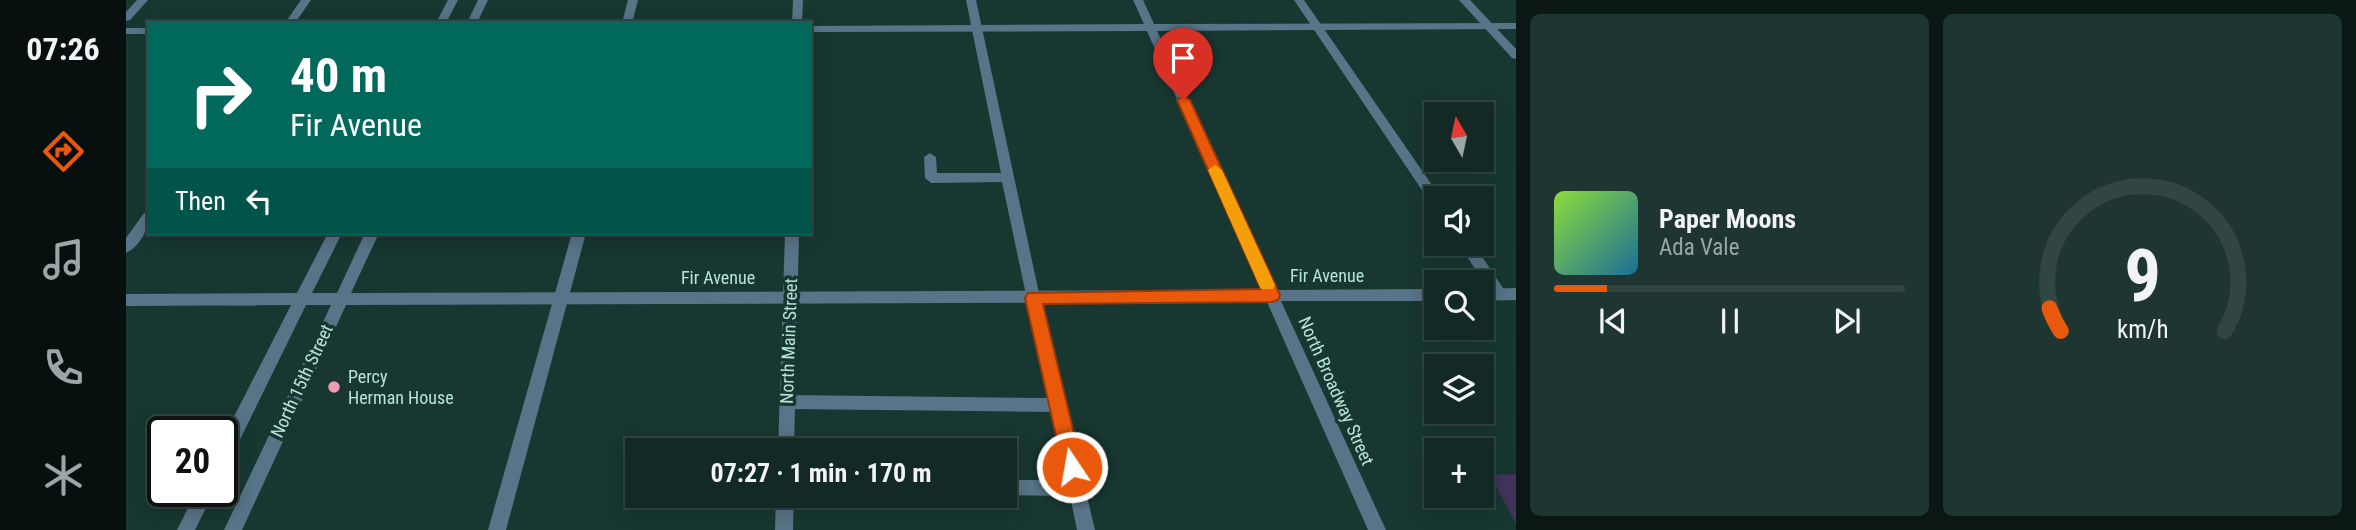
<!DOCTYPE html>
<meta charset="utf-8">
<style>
:root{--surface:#122925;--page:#1f3532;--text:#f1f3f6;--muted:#9ca6a7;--line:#314542;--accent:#ea580c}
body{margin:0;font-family:"Roboto Condensed",sans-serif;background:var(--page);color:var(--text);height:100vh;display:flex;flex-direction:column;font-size:26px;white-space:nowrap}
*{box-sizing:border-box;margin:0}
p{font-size:23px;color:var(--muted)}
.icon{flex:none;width:38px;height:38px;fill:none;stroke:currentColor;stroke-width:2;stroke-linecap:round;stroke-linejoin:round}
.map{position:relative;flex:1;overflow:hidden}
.drawer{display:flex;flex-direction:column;gap:14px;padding:14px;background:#0a1714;width:840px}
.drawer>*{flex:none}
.guide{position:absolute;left:21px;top:21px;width:665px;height:214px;border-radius:0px;box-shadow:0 4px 18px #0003,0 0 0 2px var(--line);background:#00695c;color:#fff;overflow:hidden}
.needle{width:46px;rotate:351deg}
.tools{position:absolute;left:1298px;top:102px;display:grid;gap:14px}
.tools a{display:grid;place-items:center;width:70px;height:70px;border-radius:0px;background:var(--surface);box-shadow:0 4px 18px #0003,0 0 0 2px var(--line);font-size:35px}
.speed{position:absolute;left:21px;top:416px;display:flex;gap:14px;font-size:35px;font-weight:700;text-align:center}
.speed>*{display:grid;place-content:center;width:91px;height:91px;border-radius:50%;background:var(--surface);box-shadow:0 4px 18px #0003,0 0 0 2px var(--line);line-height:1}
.speed .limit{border:4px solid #111;border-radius:10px;background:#fff;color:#111}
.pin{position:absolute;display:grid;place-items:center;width:60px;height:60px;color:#fff;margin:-72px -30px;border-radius:50% 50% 50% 0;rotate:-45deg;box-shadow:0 0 7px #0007}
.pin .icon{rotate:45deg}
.me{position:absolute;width:77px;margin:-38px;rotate:348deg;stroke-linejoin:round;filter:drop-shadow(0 0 5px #0008)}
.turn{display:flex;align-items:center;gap:24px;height:147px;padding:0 28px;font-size:32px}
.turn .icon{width:91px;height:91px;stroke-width:2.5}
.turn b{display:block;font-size:49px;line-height:60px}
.then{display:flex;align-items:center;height:66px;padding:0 28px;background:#0003;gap:14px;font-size:26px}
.drawer .widget{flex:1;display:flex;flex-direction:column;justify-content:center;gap:10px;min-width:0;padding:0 24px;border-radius:10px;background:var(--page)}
.drawer .dial{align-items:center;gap:0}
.dial svg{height:182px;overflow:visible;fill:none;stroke:var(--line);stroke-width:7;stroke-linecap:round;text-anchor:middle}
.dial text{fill:var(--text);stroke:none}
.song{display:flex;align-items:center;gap:21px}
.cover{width:84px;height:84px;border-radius:10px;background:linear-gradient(135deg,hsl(90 70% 55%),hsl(200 70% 35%))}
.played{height:7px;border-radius:4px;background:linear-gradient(90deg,var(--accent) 15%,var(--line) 15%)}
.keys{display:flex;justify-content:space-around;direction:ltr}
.drawer .tiles{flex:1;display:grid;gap:14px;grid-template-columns:repeat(2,1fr)}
.trip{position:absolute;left:499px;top:438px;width:392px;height:70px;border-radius:0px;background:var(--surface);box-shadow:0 4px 18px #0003,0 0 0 2px var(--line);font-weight:700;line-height:70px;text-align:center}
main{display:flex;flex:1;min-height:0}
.tabs{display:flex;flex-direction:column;width:126px;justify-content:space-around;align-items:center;background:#07100f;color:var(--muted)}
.tabs .icon{width:49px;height:49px}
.tabs .selected{color:var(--accent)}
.tabs b{font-size:32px;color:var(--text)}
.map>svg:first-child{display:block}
</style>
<main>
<nav class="tabs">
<b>07:26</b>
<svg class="icon selected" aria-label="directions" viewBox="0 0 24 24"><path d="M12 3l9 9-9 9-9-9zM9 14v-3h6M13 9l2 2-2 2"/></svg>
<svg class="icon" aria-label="music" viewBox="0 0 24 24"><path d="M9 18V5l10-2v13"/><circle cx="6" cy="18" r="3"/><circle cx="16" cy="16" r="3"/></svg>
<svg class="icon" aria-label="phone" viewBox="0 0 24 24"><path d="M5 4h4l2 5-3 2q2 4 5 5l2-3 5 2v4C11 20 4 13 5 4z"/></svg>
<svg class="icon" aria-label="climate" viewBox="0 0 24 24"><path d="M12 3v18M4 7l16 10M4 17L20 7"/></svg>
</nav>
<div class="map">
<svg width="1390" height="530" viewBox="0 0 1390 530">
<rect width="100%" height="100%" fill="#183731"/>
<!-- green -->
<path fill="#42335d" d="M1390 474V524L1364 475Z"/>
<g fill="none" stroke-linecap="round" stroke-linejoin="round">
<!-- service -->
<path fill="#587488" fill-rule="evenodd" d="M175 0H185L169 23H159Z
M502 0H512L506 23H496Z
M840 0H850L914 298 969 530H951L944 496 875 495H878V480H940L925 412 662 409 656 407 654 402 656 397 662 395 922 398 876 182 805 183 799 178 798 157 804 153 810 157 811 173H875Z
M1168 0H1178L1315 198H1311V207L1306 205Z
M23 212C23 228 15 246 0 253V238L18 213Z
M446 233H460L380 530H362Z
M1332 243H1347L1379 291 1381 295 1379 299H1369Z"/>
<!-- minor -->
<path fill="#587488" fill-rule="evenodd" d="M322 0H332L320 23H310Z
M352 0H362L351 23H341Z
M1007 0H1017L1028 24 1390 23V29L1031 31 1150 290 1311 289V301H1155L1260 530H1242L1141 302 220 305 116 530H98L205 305H180L102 464 96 466V440L165 305 0 306V294L171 293 202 233H216L186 293H211L239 233H253L225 293 1135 290 1021 31 684 32V26L1018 24Z
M0 28H23V34H0Z
M1390 288V300L1356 301V289Z
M70 492H88L69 530H51Z"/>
<!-- tertiary -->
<path fill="#587488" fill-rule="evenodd" d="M11 0H22L4 20 0 21V12Z
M667 0H677L676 23H666Z
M1333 0H1344L1390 49V59L1386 58Z
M659 233H673L668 450H652Z
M650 495H668L667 530H649Z"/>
</g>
<!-- route -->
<path fill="#ea580c" stroke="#983908" stroke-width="2" d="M1057 96 1064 100 1154 295 1152 300 1146 302 917 304 956 467 953 474 946 477 940 474 937 467 899 298 902 293 1135 289 1051 100Z"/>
<!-- slow -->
<path fill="#f59e0b" d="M1089 165 1096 170 1149 285 1147 289H1135L1133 285 1082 170Z"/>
<!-- markers -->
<circle fill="#f09ab5" stroke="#183731" stroke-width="2.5" cx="208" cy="387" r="7"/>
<g text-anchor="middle" stroke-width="7" stroke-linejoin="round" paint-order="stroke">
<!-- street labels -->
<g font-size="18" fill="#b6e4d9" stroke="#183731">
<text x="1201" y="282">Fir Avenue</text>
<text x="592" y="284">Fir Avenue</text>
<text transform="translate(663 341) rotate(-88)" y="6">North Main Street</text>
<text transform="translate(176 381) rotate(-65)" y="6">North 15th Street</text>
<text transform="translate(1210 391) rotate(66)" y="6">North Broadway Street</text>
</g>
<!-- poi labels -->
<g font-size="18" fill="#b6e4d9" stroke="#183731" text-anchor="start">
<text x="222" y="383">Percy<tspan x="222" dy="21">Herman House</tspan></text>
</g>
</g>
</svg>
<div class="tools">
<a><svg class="needle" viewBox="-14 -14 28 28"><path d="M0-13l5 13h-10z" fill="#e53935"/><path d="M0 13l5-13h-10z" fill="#9ca6a7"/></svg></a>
<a><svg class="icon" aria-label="sound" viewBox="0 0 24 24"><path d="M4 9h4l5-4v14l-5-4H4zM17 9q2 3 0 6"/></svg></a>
<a><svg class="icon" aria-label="search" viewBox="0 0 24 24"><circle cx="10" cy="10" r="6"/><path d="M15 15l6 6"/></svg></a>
<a><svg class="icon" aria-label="layers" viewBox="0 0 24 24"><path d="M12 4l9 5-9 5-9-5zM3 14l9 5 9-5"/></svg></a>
<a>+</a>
</div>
<div class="speed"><div class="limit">20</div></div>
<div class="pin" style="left:1057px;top:100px;background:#d93025"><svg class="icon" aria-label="arrive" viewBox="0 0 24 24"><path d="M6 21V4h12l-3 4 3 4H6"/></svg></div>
<svg class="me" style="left:946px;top:467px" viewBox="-20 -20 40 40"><circle r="17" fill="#ea580c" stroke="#fff" stroke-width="3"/><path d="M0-11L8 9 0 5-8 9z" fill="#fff"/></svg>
<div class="trip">07:27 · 1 min · 170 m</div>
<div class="guide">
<div class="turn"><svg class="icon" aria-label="right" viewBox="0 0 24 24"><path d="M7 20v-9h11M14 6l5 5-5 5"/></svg><div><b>40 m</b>Fir Avenue</div></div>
<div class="then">Then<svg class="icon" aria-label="left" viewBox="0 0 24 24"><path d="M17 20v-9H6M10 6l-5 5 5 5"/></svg></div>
</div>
</div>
<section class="drawer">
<div class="tiles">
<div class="widget">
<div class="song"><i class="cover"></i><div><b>Paper Moons</b><p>Ada Vale</p></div></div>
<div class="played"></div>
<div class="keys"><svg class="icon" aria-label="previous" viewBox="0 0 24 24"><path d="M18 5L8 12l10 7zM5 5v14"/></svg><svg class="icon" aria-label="pause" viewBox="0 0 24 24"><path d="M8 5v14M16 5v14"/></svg><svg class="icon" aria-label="next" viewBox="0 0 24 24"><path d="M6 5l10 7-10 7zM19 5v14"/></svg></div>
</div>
<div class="widget dial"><svg viewBox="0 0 100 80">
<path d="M14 69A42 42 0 1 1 86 69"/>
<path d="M14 69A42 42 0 0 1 9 59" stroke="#ea580c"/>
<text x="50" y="56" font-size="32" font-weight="700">9</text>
<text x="50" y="72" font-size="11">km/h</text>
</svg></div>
</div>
</section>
</main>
